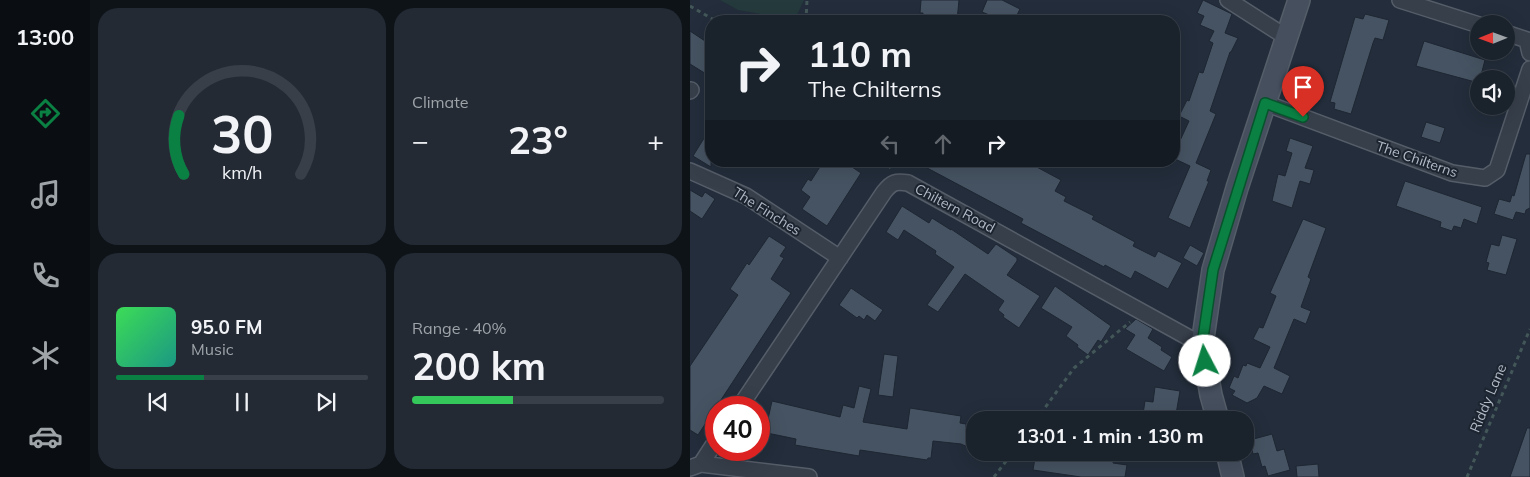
<!DOCTYPE html>
<meta charset="utf-8">
<style>
:root{--surface:#1a222c;--page:#232a34;--text:#f1f3f6;--muted:#9fa4a9;--line:#383f48;--accent:#0b8043}
body{margin:0;font-family:Mulish,sans-serif;background:var(--page);color:var(--text);height:100vh;display:flex;flex-direction:column;font-size:19px;white-space:nowrap}
*{box-sizing:border-box;margin:0}
p{font-size:16px;color:var(--muted)}
.icon{flex:none;width:28px;height:28px;fill:none;stroke:currentColor;stroke-width:2;stroke-linecap:round;stroke-linejoin:round}
.map{position:relative;flex:1;overflow:hidden}
.sheet{display:flex;flex-direction:column;gap:8px;padding:8px;background:#0e1318;width:600px}
.sheet>*{flex:none}
.hud{position:absolute;left:15px;top:15px;width:475px;height:152px;border-radius:20px;box-shadow:0 5px 20px #0002,0 0 0 1px var(--line);background:#1a222c;color:var(--text);overflow:hidden}
.needle{width:32px;rotate:269deg}
.tools{position:absolute;left:780px;top:15px;display:grid;gap:10px}
.tools a{display:grid;place-items:center;width:45px;height:45px;border-radius:50%;background:var(--surface);box-shadow:0 5px 20px #0002,0 0 0 1px var(--line);font-size:25px}
.speed{position:absolute;left:15px;top:396px;display:flex;gap:10px;font-size:25px;font-weight:700;text-align:center}
.speed>*{display:grid;place-content:center;width:65px;height:65px;border-radius:50%;background:var(--surface);box-shadow:0 5px 20px #0002,0 0 0 1px var(--line);line-height:1}
.speed .limit{border:8px solid #d22;background:#fff;color:#111}
.pin{position:absolute;display:grid;place-items:center;width:42px;height:42px;color:#fff;margin:-51px -21px;border-radius:50% 50% 50% 0;rotate:-45deg;box-shadow:0 0 5px #0007}
.pin .icon{rotate:45deg}
.me{position:absolute;width:55px;margin:-28px;rotate:355deg;stroke-linejoin:round;filter:drop-shadow(0 0 4px #0008)}
.turn{display:flex;align-items:center;gap:18px;height:105px;padding:0 20px;font-size:22px}
.turn .icon{width:65px;height:65px;stroke-width:2.5}
.turn b{display:block;font-size:35px;line-height:42px}
.lanes{display:flex;align-items:center;height:48px;padding:0 20px;background:#0003;justify-content:center;gap:25px;direction:ltr}
.lanes .off{opacity:.35}
.big{font-size:38px;font-weight:700;line-height:1.1}
.sheet .card{flex:1;display:flex;flex-direction:column;justify-content:center;gap:8px;min-width:0;padding:0 18px;border-radius:20px;background:var(--page)}
.sheet .dial{align-items:center;gap:0}
.dial svg{height:130px;overflow:visible;fill:none;stroke:var(--line);stroke-width:7;stroke-linecap:round;text-anchor:middle}
.dial text{fill:var(--text);stroke:none}
.song{display:flex;align-items:center;gap:15px}
.cover{width:60px;height:60px;border-radius:8px;background:linear-gradient(135deg,hsl(130 70% 55%),hsl(170 70% 35%))}
.played{height:5px;border-radius:2px;background:linear-gradient(90deg,var(--accent) 35%,var(--line) 35%)}
.keys{display:flex;justify-content:space-around;direction:ltr}
.heat{display:flex;justify-content:space-between;align-items:center;font-size:28px;direction:ltr}
.charge{height:8px;border-radius:4px;background:linear-gradient(90deg,#34c759 40%,var(--line) 0)}
.sheet .tiles{flex:1;display:grid;gap:8px;grid-template-columns:repeat(2,1fr)}
.trip{position:absolute;left:276px;top:411px;width:288px;height:50px;border-radius:20px;background:var(--surface);box-shadow:0 5px 20px #0002,0 0 0 1px var(--line);font-weight:700;line-height:50px;text-align:center}
main{display:flex;flex:1;min-height:0}
.tabs{display:flex;flex-direction:column;width:90px;justify-content:space-around;align-items:center;background:#0a0e12;color:var(--muted)}
.tabs .icon{width:35px;height:35px}
.tabs .active{color:var(--accent)}
.tabs b{font-size:22px;color:var(--text)}
.map>svg:first-child{display:block}
</style>
<main>
<nav class="tabs">
<b>13:00</b>
<svg class="icon active" aria-label="directions" viewBox="0 0 24 24"><path d="M12 3l9 9-9 9-9-9zM9 14v-3h6M13 9l2 2-2 2"/></svg>
<svg class="icon" aria-label="music" viewBox="0 0 24 24"><path d="M9 18V5l10-2v13"/><circle cx="6" cy="18" r="3"/><circle cx="16" cy="16" r="3"/></svg>
<svg class="icon" aria-label="phone" viewBox="0 0 24 24"><path d="M5 4h4l2 5-3 2q2 4 5 5l2-3 5 2v4C11 20 4 13 5 4z"/></svg>
<svg class="icon" aria-label="climate" viewBox="0 0 24 24"><path d="M12 3v18M4 7l16 10M4 17L20 7"/></svg>
<svg class="icon" aria-label="car" viewBox="0 0 24 24"><path d="M5 17H2v-5l4-1 3-4h7l3 4 3 1v5h-3M9 17h6M6 11h13"/><circle cx="7" cy="17" r="2"/><circle cx="17" cy="17" r="2"/></svg>
</nav>
<section class="sheet">
<div class="tiles">
<div class="card dial"><svg viewBox="0 0 100 80">
<path d="M14 69A42 42 0 1 1 86 69"/>
<path d="M14 69A42 42 0 0 1 11 33" stroke="#0b8043"/>
<text x="50" y="56" font-size="32" font-weight="700">30</text>
<text x="50" y="72" font-size="11">km/h</text>
</svg></div>
<div class="card"><p>Climate</p>
<div class="heat"><a>−</a><b class="big">23°</b><a>+</a></div>
</div>
<div class="card">
<div class="song"><i class="cover"></i><div><b>95.0 FM</b><p>Music</p></div></div>
<div class="played"></div>
<div class="keys"><svg class="icon" aria-label="previous" viewBox="0 0 24 24"><path d="M18 5L8 12l10 7zM5 5v14"/></svg><svg class="icon" aria-label="pause" viewBox="0 0 24 24"><path d="M8 5v14M16 5v14"/></svg><svg class="icon" aria-label="next" viewBox="0 0 24 24"><path d="M6 5l10 7-10 7zM19 5v14"/></svg></div>
</div>
<div class="card"><p>Range · 40%</p><b class="big">200 km</b><div class="charge"></div></div>
</div>
</section>
<div class="map">
<svg width="840" height="477" viewBox="0 0 840 477">
<rect width="100%" height="100%" fill="#232d3b"/>
<!-- green -->
<path fill="#253a3c" d="M30 0H114L107 15 109 21H94L83 16 48 10Z"/>
<!-- building -->
<path fill="#465362" stroke="#1e2632" d="M231 0H269L267 21H232L233 13H230Z
M297 0H312L330 9 324 21H302L304 17 292 12Z
M513 0 542 14 535 33 548 38 541 52H540L520 111 526 114 506 163 521 170 517 181H519L500 228 478 218 500 166 485 159 490 146 488 145 499 121 489 116 497 100 499 101 509 72 513 73 523 43 519 41 524 31 510 25 514 16 507 13Z
M675 14 699 20 693 40 685 38 683 43 661 114 644 109 645 103 640 102 665 17 673 19Z
M0 31 21 45V77L0 64Z
M734 41 795 60 789 83 726 66Z
M736 122 755 128 750 143 731 137Z
M21 127V167L3 156Z
M600 138 623 146 615 168 624 170 620 184 610 181 602 208 582 201 588 174 595 176 602 153 596 151Z
M836 154H840V208L836 210 835 214 826 212 823 220 804 214 809 199 820 202 822 195 824 196Z
M143 161H153L171 173 137 226 112 209 120 197 111 190 118 179 121 181 133 162 140 166Z
M224 161H345L343 165 371 180 365 191 376 197 374 201 404 216 402 219 445 242 443 246 465 257 468 251 492 263 478 289 445 271 441 279 415 265 414 267 331 223 333 219Z
M715 181 792 207 787 224 774 219 771 228 764 226 762 231 750 227 751 222 706 206Z
M0 190 12 197 15 192 25 199 12 219 0 211Z
M212 206 239 223 242 218 261 230V229L298 254 306 244 327 258V261L317 275 350 296 329 328 313 317 314 315 308 310 314 301 275 274 248 312 237 305 264 267 245 254 246 251 214 230 208 240 196 232Z
M613 219 636 228 618 277 621 279 611 307 621 311 616 324 604 319 584 368 600 376 592 394 574 386 567 398 557 403 542 395 545 391 539 388 544 376 548 378 553 365 556 366 557 363 570 368 580 347 563 339 569 327 573 328 586 296 580 293Z
M812 235 827 239 816 275 797 270 799 263 796 262 801 244 809 246Z
M79 236 96 247 90 256 94 258 81 279 101 293 8 435 0 430V366L48 295 40 289 57 263 59 265Z
M500 245 514 253 507 266 493 258Z
M365 286 421 326 411 342 408 340 398 355 387 347 388 345 376 336 382 327 351 308Z
M161 288 193 310 185 321 177 315 174 320 169 316 167 318 149 305Z
M446 319 463 329 458 338 472 347 471 350 482 357 474 371 436 349 445 335 435 329Z
M194 354 208 356 203 397 188 395Z
M169 386 181 389 173 422 217 429 220 408 271 416 270 423 276 424V427L285 428 282 449 271 444 243 441 241 458H238L237 460 170 450 169 456 105 445 106 439 72 432 74 418 78 419 82 401 150 417 153 405 164 408Z
M465 387 490 391 485 420H466L467 416 453 414 455 401 463 402Z
M837 428H840V477H820Z
M582 434 587 451 594 449 600 470 578 476 575 466 572 467 568 453 563 454 560 440Z
M346 452H421L425 455 423 463 437 465 435 477H391L343 470Z
M628 464 629 477H607L606 466Z"/>
<g fill="none" stroke-linecap="round" stroke-linejoin="round">
<!-- street casing -->
<g stroke="#555d69" stroke-width="18">
<path id="street" d="M538 0 596 37
M710 0 789 25
M816 33 837 40 840 53
M0 91 1 90
M575 103 762 173 795 178 807 170 840 69
M0 171 56 196 150 258
M49 408 194 192C202 182 206 181 218 183L512 345
M11 464 26 441
M0 468 11 464 119 477"/>
</g>
<!-- secondary casing -->
<g stroke="#555d69" stroke-width="24">
<path id="secondary" d="M528 420 521 395 512 345 523 270 547 188 609 0
M537 452 543 477"/>
</g>
<!-- path -->
<path stroke="#435759" stroke-width="3" stroke-dasharray="4 4" stroke-linecap="butt" d="M0 6 26 21
M116 21 117 0
M191 161 201 168
M346 420 384 368 440 322
M304 477 323 452
M777 477 840 329"/>
<!-- street -->
<use href="#street" stroke="#373f4b" stroke-width="15"/>
<!-- secondary -->
<use href="#secondary" stroke="#454f5e" stroke-width="21"/>
</g>
<g fill="none" stroke-linecap="round" stroke-linejoin="round">
<!-- route casing -->
<g stroke="#07532c" stroke-width="12">
<path id="route" d="M515 361 512 345 523 270 575 103 613 117"/>
</g>
<!-- route -->
<use href="#route" stroke="#0b8043" stroke-width="9"/>
</g>
<g text-anchor="middle" stroke-width="4" stroke-linejoin="round" paint-order="stroke">
<!-- street labels -->
<g font-size="14" fill="#b2bac7" stroke="#1c2430">
<text transform="translate(727 159) rotate(19)" y="5">The Chilterns</text>
<text transform="translate(265 208) rotate(28)" y="5">Chiltern Road</text>
<text transform="translate(77 211) rotate(32)" y="5">The Finches</text>
<text transform="translate(798 398) rotate(-67)" y="5">Riddy Lane</text>
</g>
</g>
</svg>
<div class="tools">
<a><svg class="needle" viewBox="-14 -14 28 28"><path d="M0-13l5 13h-10z" fill="#e53935"/><path d="M0 13l5-13h-10z" fill="#9fa4a9"/></svg></a>
<a><svg class="icon" aria-label="sound" viewBox="0 0 24 24"><path d="M4 9h4l5-4v14l-5-4H4zM17 9q2 3 0 6"/></svg></a>
</div>
<div class="speed"><div class="limit">40</div></div>
<div class="pin" style="left:613px;top:117px;background:#d93025"><svg class="icon" aria-label="arrive" viewBox="0 0 24 24"><path d="M6 21V4h12l-3 4 3 4H6"/></svg></div>
<svg class="me" style="left:515px;top:361px" viewBox="-20 -20 40 40"><circle r="19" fill="#fff"/><path d="M0-13L10 11 0 6-10 11z" fill="#0b8043"/></svg>
<div class="trip">13:01 · 1 min · 130 m</div>
<div class="hud">
<div class="turn"><svg class="icon" aria-label="right" viewBox="0 0 24 24"><path d="M7 20v-9h11M14 6l5 5-5 5"/></svg><div><b>110 m</b>The Chilterns</div></div>
<div class="lanes"><svg class="icon off" aria-label="left" viewBox="0 0 24 24"><path d="M17 20v-9H6M10 6l-5 5 5 5"/></svg><svg class="icon off" aria-label="ahead" viewBox="0 0 24 24"><path d="M12 20V5M6 11l6-6 6 6"/></svg><svg class="icon" aria-label="right" viewBox="0 0 24 24"><path d="M7 20v-9h11M14 6l5 5-5 5"/></svg></div>
</div>
</div>
</main>
